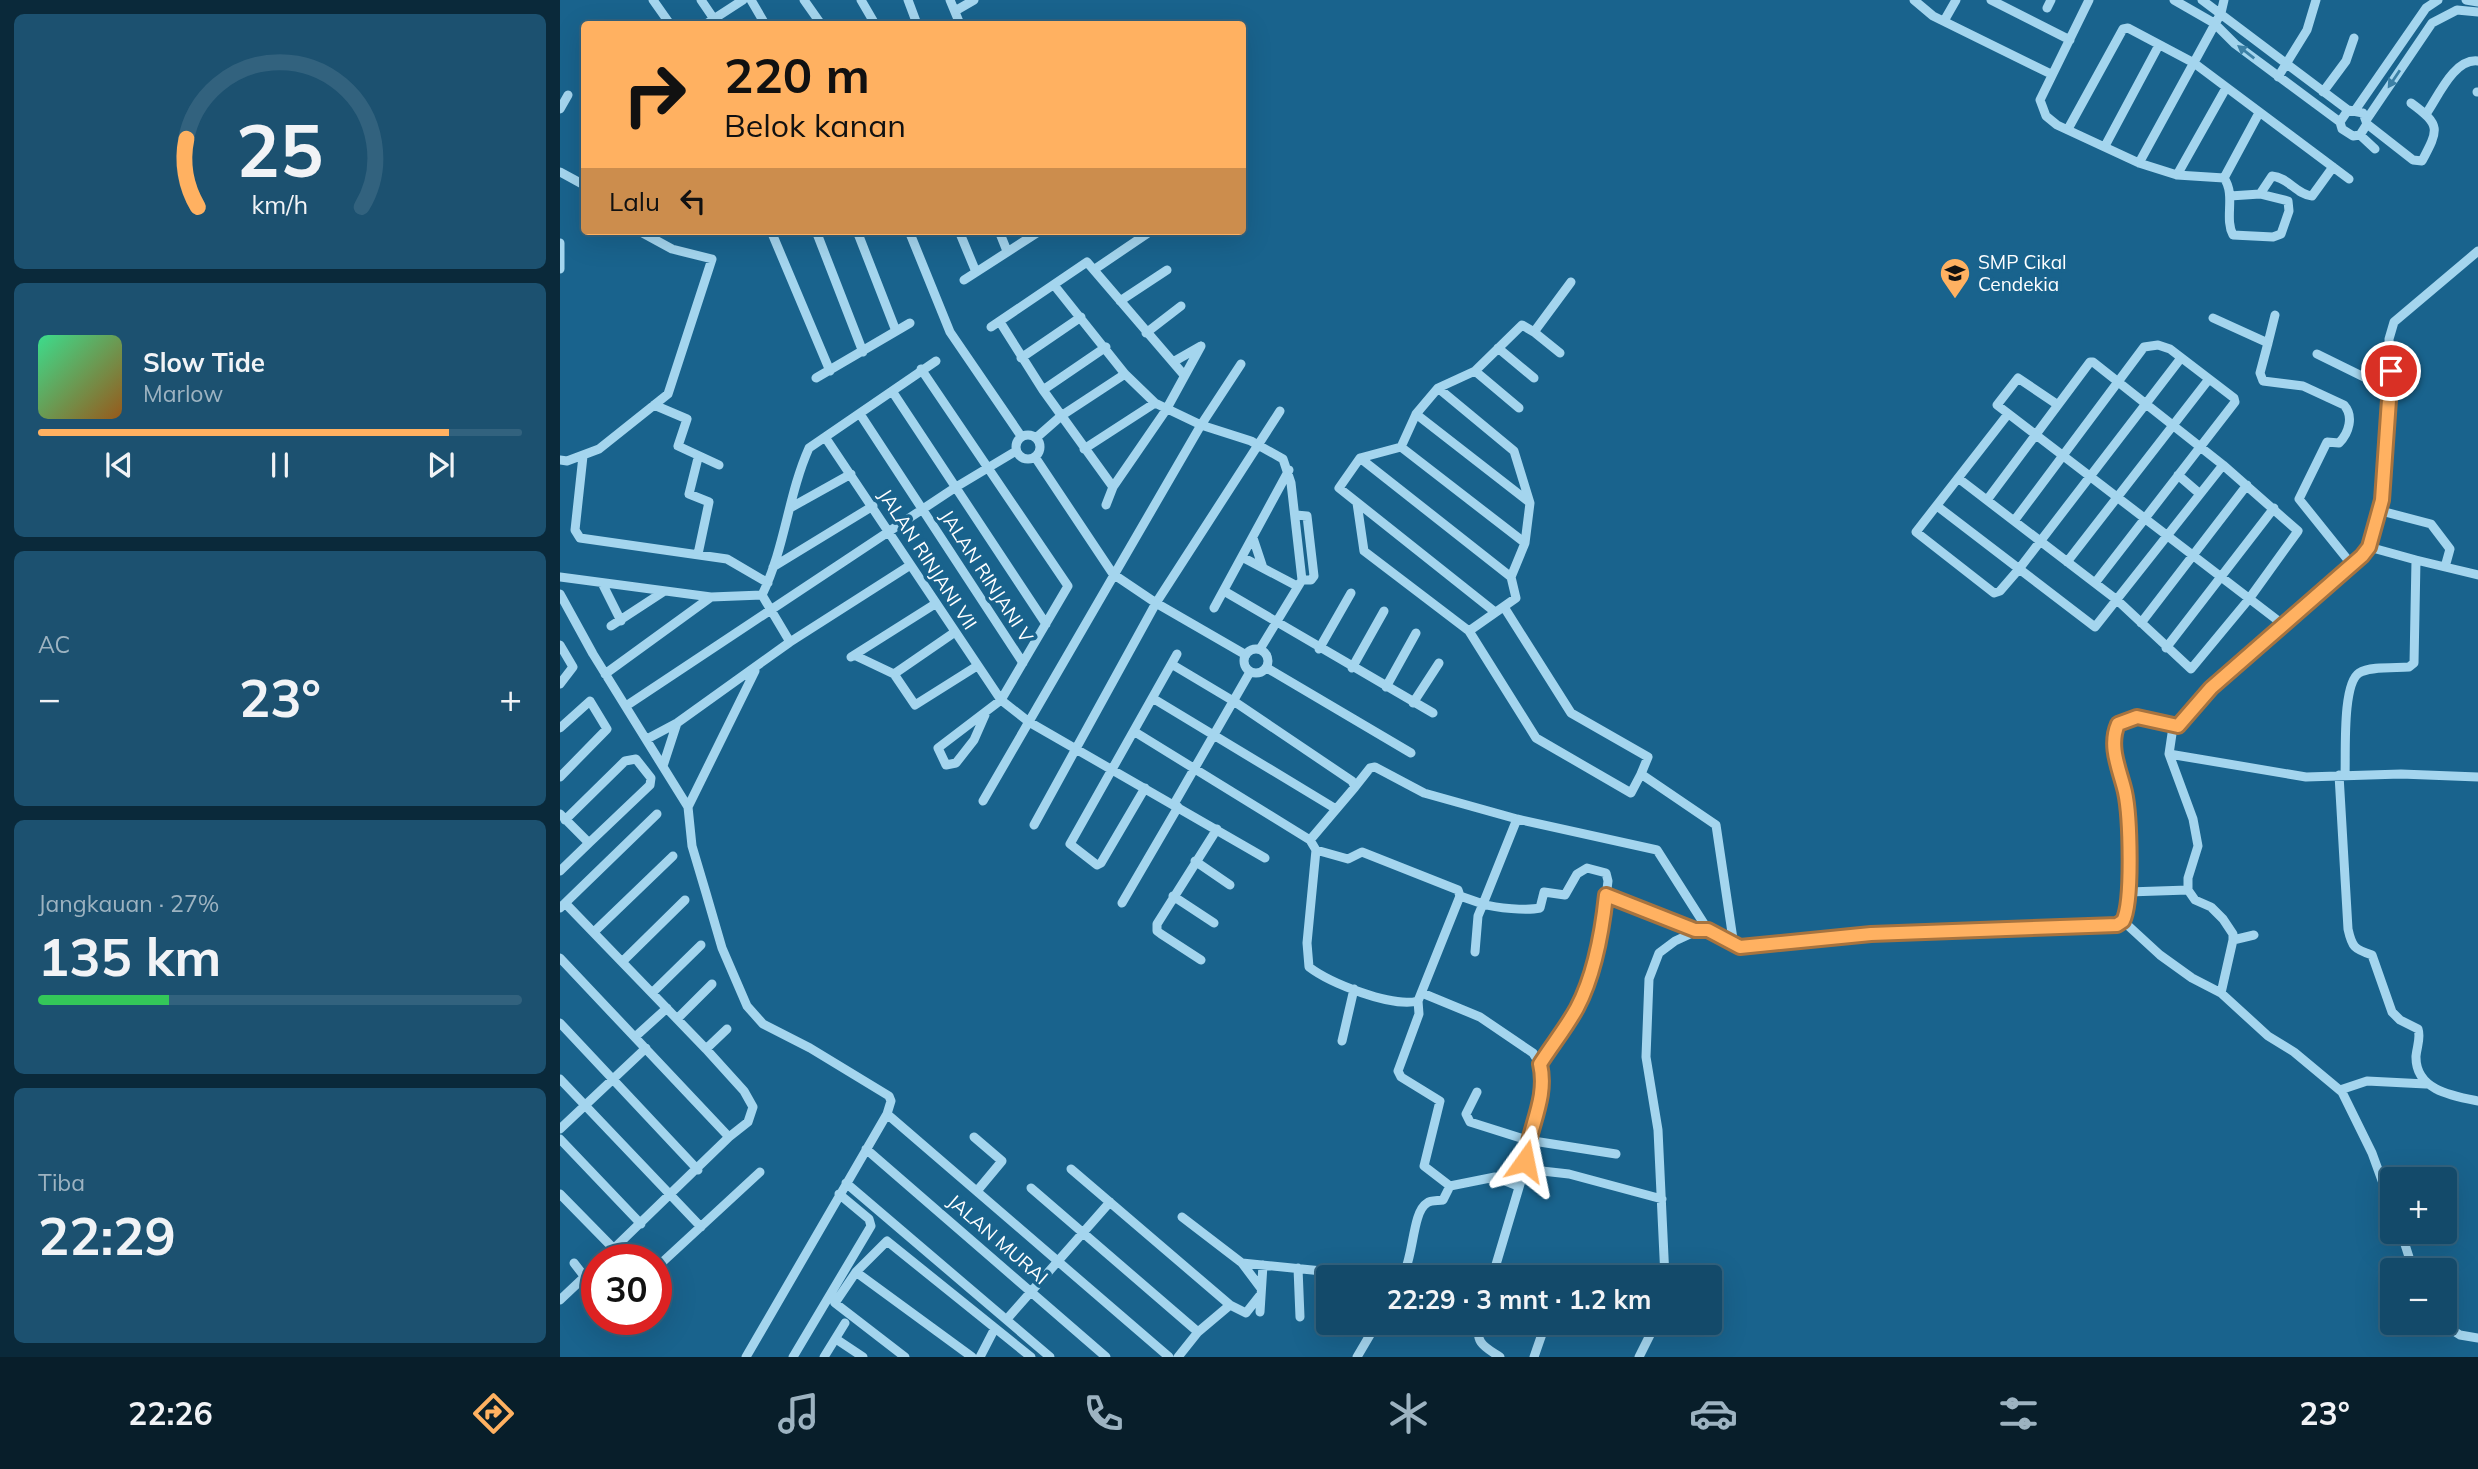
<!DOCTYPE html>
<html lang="id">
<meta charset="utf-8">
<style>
:root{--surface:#134a6a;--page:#1c5170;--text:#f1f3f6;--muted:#9db3c1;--line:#32627e;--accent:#ffb161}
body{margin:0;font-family:Mulish,sans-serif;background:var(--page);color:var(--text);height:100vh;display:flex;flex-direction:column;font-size:26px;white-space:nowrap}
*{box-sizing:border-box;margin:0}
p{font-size:23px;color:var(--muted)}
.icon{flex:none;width:38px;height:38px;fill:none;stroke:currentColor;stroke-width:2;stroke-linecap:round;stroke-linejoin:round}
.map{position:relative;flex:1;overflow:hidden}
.details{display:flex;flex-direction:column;gap:14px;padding:14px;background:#0a293a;width:560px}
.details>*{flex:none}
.hud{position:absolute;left:21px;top:21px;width:665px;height:214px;border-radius:7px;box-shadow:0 7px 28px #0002,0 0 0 2px var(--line);background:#ffb161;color:#111;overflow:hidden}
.tools{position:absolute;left:1820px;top:1167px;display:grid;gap:14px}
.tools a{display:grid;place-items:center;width:77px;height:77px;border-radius:7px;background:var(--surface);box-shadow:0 7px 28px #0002,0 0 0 2px var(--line);font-size:35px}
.speed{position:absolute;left:21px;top:1244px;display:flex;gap:14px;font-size:35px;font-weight:700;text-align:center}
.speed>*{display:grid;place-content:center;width:91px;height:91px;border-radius:50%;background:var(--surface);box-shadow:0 7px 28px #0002,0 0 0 2px var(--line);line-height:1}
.speed .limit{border:10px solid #d22;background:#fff;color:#111}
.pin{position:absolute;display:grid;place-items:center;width:60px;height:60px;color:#fff;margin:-30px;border:4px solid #fff;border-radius:50%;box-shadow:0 2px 7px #0007}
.me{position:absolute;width:77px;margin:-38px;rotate:12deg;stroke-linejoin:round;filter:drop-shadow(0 0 5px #0008)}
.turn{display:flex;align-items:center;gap:24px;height:147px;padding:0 28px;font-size:32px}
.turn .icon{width:91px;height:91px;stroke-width:2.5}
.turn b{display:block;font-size:49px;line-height:60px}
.then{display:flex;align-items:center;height:66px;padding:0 28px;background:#0003;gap:14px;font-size:26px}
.big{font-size:52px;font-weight:700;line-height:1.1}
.details .card{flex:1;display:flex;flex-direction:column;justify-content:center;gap:10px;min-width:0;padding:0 24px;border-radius:10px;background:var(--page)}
.details .dial{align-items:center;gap:0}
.dial svg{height:182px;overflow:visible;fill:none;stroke:var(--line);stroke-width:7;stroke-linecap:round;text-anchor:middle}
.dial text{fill:var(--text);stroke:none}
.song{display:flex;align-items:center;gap:21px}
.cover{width:84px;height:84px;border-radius:10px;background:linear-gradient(135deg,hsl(150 70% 55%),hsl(30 70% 35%))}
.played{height:7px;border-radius:4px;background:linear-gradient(90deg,var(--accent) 85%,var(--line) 85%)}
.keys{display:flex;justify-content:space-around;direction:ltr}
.heat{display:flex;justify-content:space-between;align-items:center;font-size:38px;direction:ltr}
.charge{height:10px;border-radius:5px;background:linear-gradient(90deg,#34c759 27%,var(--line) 0)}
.trip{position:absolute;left:756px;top:1265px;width:406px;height:70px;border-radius:7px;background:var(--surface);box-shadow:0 7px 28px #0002,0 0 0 2px var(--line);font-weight:700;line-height:70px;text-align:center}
.menu{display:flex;height:112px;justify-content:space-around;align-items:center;background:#081e2a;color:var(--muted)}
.menu .icon{width:49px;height:49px}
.menu .active{color:var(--accent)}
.menu b{font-size:32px;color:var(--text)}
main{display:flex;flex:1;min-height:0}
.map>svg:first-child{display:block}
</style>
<main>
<section class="details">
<div class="card dial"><svg viewBox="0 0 100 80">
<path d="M14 69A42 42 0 1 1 86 69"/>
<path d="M14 69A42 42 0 0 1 9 39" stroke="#ffb161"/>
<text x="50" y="56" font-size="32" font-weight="700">25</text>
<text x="50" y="72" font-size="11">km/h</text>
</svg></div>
<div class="card">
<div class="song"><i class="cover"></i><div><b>Slow Tide</b><p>Marlow</p></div></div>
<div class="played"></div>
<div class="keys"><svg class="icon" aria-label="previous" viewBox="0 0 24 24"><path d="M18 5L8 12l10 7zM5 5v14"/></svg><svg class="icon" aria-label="pause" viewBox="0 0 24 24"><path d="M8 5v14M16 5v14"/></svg><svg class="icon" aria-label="next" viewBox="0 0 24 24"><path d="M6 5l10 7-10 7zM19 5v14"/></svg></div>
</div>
<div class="card"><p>AC</p>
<div class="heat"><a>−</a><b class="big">23°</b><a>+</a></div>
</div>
<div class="card"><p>Jangkauan · 27%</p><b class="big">135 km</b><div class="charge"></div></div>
<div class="card"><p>Tiba</p><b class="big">22:29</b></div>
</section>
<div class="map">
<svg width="1918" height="1357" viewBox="0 0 1918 1357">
<rect width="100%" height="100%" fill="#19638d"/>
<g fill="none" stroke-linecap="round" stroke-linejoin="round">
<!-- minor -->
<path stroke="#a4d5ee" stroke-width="9" d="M93 0 110 24
M141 0 154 19
M191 0 205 24
M244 0 261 24
M301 0 315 24
M348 0 357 24
M390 0 400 24
M1354 0 1373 16 1491 74
M1431 0 1510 40
M1529 0 1480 100 1486 116 1497 125 1579 163 1617 175 1664 178C1676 195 1664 218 1673 235L1713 237 1721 234 1729 211 1728 201 1700 194 1670 196
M1614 0 1654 23 1675 44 1780 122
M1642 0 1788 110
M1906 0 1918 2
M1487 8 1491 0
M395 11 414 0
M1384 21 1396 0
M146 24 183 0
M212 24H213
M1718 77 1747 30 1756 0
M1763 92 1786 61 1794 38
M1917 92H1918
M0 109 8 95
M1796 109 1866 8 1878 0
M1866 114C1878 97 1894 58 1918 61
M1807 119 1872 23 1897 10 1918 12
M1807 124 1800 135 1793 136 1782 129 1780 122 1788 110 1803 113 1807 124 1853 160 1862 161C1879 129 1881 125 1851 103
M1508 129 1563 29 1568 28 1634 63 1789 179
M1800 135 1815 149
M1545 146 1599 45
M1579 163 1661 13 1664 0
M0 172 24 185
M1617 175 1666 88
M1664 178 1699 113
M1700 194 1712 176C1728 177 1737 195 1752 196L1773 167
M211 231 270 371
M256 231 303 352
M297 231 336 331
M349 231 390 332 461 436
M399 231 416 272
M439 231 447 251
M0 243V269
M535 269 591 231
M404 280 480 231
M494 285 565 374 595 403 641 425 691 441 723 459 731 483 742 580 700 649
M560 301 607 270
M1653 318 1708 343 1700 373 1703 381 1743 386 1784 405C1794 416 1789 433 1779 443L1767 442 1739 499 1792 565
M440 322 483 390 553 487
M431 327 527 262 624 375
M586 333 621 306
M1708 343 1715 315
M938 348 974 378
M1000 353 974 332 1011 282
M1757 354 1816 383 1832 387
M461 358 521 317
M613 362 641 346
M361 369 508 586 441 700 378 748 386 765 396 763 414 740 425 715
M915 371 959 408
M256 378 350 323
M878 388 915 371 962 325 974 332
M483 390 546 347
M332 391 486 624
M94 405 127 419 118 446 159 465
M1498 405 1458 378 1437 405 1725 626
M300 414 463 663
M856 414 878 388 954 451 970 503 965 543 951 577 956 598 909 631 976 738 1071 793 1081 774
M1448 414 1356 532 1434 593 1440 591 1459 569 1621 358
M456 447a12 12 0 1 1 24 0a12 12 0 1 1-24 0Z
M265 437 441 700 469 722 705 858
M476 438 501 416 565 374
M841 447 856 414 969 502
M524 449 595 403
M23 456 15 530 20 538 167 559 208 583
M475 457 553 574 596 603 686 655
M138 458 129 494 149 502 138 554
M800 458 841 447 965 543
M0 460 7 461 39 449 108 394 152 259 112 249 79 231
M1618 475 1640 494
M1398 478 1557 600 1631 669 1689 599 1738 531 1663 465 1533 362H1530L1427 500
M797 503 804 551 909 631
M546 505 553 487 606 410 641 346
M1377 506 1535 627 1663 465
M230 508 291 474
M1821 511 1871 524 1890 549 1885 567 1918 575
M736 515 747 516 754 576 751 580H742
M1454 521 1584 347 1598 345 1610 349 1674 398 1675 402 1535 583
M693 538 703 568
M682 557 737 586
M1856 560 1885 567
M1507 562 1649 379
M213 567 313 506
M0 577 151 597 202 595
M42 583 61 621
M664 591 873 713
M0 594 33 654 128 807 132 846 146 893 162 948 187 1006 203 1024 250 1048 329 1096 331 1101 327 1114 186 1357
M202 595C225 548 228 495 249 448L376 361
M202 595 230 642
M944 607 1011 713 1088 757 1081 774 1156 825 1174 946
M654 608 729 470
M935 612 779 488 800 458 951 577
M1581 623 1687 485
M51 626 103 592
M0 645 13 667 0 684
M1606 648 1714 508
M684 661a12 12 0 1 1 24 0a12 12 0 1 1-24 0Z
M759 649 791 593
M294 655 334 674 355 705 417 666
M291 657 375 604
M613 665 675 702 792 781 795 787 750 840
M707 668 851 753
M792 668 824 611
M45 674 151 597
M334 674 395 632
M826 687 856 633
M594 699 776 809
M853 703 879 663
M66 706 396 487 456 451
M0 728 30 701 47 729 0 777
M575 732 750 840 756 850 747 943 749 967C770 983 832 1008 858 1001L900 896 898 890 802 852 788 859 756 850
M87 739 117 723 230 642 349 566
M1609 754 1746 777 1841 774 1918 777
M103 766 117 723
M1779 775 1788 929C1792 947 1794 949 1812 955L1832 1012 1840 1020 1858 1029C1861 1038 1857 1046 1856 1056 1855 1090 1892 1096 1918 1101
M1785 775C1786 754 1782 684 1799 673 1810 666 1835 668 1849 667L1854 663 1856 560 1809 547
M795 787 810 768 815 767 864 793 957 819 1097 850 1148 930
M585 788 541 863 537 865 510 844 617 654
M423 801 641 425 681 364
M614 804 690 672
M128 807 195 671
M0 814 29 843 0 871
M957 819 923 904C936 908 967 911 980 908L984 892 1005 895 1017 874 1027 868 1046 873 1048 881C1043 923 1037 970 1016 1008 1006 1028 992 1045 980 1064
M5 820 65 761 76 759 91 778 90 785 29 843
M474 825 596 603 720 411
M635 861 670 885
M1568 892 1628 890
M1046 895 1135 930
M613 896 654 923
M900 896 923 904 918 916 915 952
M5 903 146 1049 184 1091 193 1107 188 1122 169 1137 42 1260
M562 903 618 807
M0 908 97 814
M1563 921 1600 955 1632 978 1661 993 1708 1036 1734 1052 1782 1092 1812 1153 1832 1208
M35 931 113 856
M1673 940V934L1663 919 1651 907 1635 900 1628 890V878L1638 846 1633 819 1609 754 1613 727 1651 689 1725 626 1809 547 1822 501 1825 425 1832 387 1829 339 1834 322 1918 251
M0 958 169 1137
M641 960 601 934 597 931V924L657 829
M63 961 125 900
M92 993 141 945
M862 993 920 1017 973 1053 980 1064 983 1092 967 1140 963 1174 932 1278
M1661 993 1673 940 1694 935
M858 1001 859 1014 838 1071 841 1077 880 1101 864 1166 890 1186 935 1177 958 1186
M117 1019 152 984
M0 1023 138 1170
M75 1037 107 1008
M782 1041 794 989
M146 1049 167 1029
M0 1079 141 1227
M1780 1090 1807 1081 1866 1084
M917 1092 906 1114 910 1122 967 1140 1056 1154
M327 1114 609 1357
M0 1129 86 1048
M414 1137 442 1161 417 1191
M0 1139 81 1224
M306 1149 546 1357
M511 1169 670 1305 686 1313 701 1294
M964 1169 1009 1174 1102 1199
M286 1183 490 1357
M471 1188 638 1332
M0 1194 54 1249
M622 1217 682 1263 762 1271
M1841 1232 1849 1257 1844 1270
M14 1263 24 1276
M682 1263 700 1287
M935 1266 967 1278
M96 1268 200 1172
M738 1268 740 1317
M296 1272 412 1357
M842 1278C854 1257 852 1212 867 1203 871 1200 878 1201 883 1200L890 1186
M1105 1278 1098 1130 1086 1057 1089 979 1099 953 1115 941 1141 929 1180 947 1311 934 1557 925C1573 914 1570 831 1567 810 1565 789 1540 729 1566 718 1581 712 1599 725 1613 727
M0 1300 37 1265
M700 1312 703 1265
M447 1319 550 1202
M920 1323C914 1343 925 1347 940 1357
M1881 1323 1900 1335 1918 1338
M276 1339 303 1357
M233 1357 311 1226 309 1219 279 1194
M264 1357 285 1323
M345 1357 275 1303 296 1272 327 1241 471 1357
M420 1357 435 1328
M618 1357 638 1332 670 1305
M797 1357 817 1323
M974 1357 982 1334
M1079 1357 1096 1323"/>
</g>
<!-- one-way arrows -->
<defs><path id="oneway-solid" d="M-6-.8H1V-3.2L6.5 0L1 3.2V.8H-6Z" transform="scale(1.75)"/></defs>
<g fill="#3c80a5">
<use href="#oneway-solid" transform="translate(1686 52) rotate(-142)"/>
<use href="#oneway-solid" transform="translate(1834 79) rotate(124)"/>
</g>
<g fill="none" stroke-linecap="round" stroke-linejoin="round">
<!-- route casing -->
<g stroke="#a6733f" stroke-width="18">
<path id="route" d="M965 1161C969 1127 988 1098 980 1064 992 1045 1006 1028 1017 1008 1035 974 1042 933 1046 895L1135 930H1148L1180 947 1311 934 1557 925 1563 921C1573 902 1570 815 1565 792 1560 770 1548 747 1558 724L1577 717 1618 726 1651 688 1802 556 1809 547 1822 500 1831 371"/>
</g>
<!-- route -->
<use href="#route" stroke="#ffb161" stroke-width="12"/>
</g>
<!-- icons -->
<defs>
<g id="school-pin" transform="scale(1.575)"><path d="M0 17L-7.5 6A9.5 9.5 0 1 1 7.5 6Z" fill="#ffb161" stroke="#19638d"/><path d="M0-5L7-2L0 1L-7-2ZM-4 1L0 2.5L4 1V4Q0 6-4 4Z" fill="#111"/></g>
</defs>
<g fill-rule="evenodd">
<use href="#school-pin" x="1395" y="273"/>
</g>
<g text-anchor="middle" stroke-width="7" stroke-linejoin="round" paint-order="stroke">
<!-- poi labels -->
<g font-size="19" fill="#fff" stroke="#19638d" text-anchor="start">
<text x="1418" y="269">SMP Cikal<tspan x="1418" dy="22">Cendekia</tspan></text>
</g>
<!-- street labels -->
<g font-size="19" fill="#fff" stroke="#19638d">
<text transform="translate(368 559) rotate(57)" y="7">JALAN RINJANI VII</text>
<text transform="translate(427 576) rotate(57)" y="7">JALAN RINJANI V</text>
<text transform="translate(438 1239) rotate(41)" y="7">JALAN MURAI</text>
</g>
</g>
</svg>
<div class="tools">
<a>+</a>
<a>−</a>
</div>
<div class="speed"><div class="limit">30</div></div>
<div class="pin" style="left:1831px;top:371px;background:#d93025"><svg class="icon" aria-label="arrive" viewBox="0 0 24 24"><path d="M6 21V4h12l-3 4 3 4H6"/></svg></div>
<svg class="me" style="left:965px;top:1161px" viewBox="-20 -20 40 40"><path d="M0-17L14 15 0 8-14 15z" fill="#ffb161" stroke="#fff" stroke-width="4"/></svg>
<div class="trip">22:29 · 3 mnt · 1.2 km</div>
<div class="hud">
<div class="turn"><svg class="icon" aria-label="right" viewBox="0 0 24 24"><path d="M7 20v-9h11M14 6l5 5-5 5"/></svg><div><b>220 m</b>Belok kanan</div></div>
<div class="then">Lalu<svg class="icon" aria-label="left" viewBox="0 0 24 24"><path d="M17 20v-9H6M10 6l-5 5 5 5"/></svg></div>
</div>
</div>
</main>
<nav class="menu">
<b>22:26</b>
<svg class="icon active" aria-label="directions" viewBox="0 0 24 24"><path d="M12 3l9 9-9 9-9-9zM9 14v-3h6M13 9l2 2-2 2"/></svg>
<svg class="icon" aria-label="music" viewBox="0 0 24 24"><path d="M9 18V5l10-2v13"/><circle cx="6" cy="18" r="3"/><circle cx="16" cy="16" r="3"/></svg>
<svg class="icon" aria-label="phone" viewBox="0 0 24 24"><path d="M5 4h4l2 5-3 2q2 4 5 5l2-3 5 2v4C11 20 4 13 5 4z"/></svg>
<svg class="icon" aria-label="climate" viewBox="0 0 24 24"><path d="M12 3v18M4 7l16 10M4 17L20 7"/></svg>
<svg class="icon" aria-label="car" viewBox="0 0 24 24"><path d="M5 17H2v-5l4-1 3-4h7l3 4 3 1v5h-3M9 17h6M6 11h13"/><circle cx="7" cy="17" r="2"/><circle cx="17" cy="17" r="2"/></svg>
<svg class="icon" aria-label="filters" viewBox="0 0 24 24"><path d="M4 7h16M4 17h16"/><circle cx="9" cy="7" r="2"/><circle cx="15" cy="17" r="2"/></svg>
<b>23°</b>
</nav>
